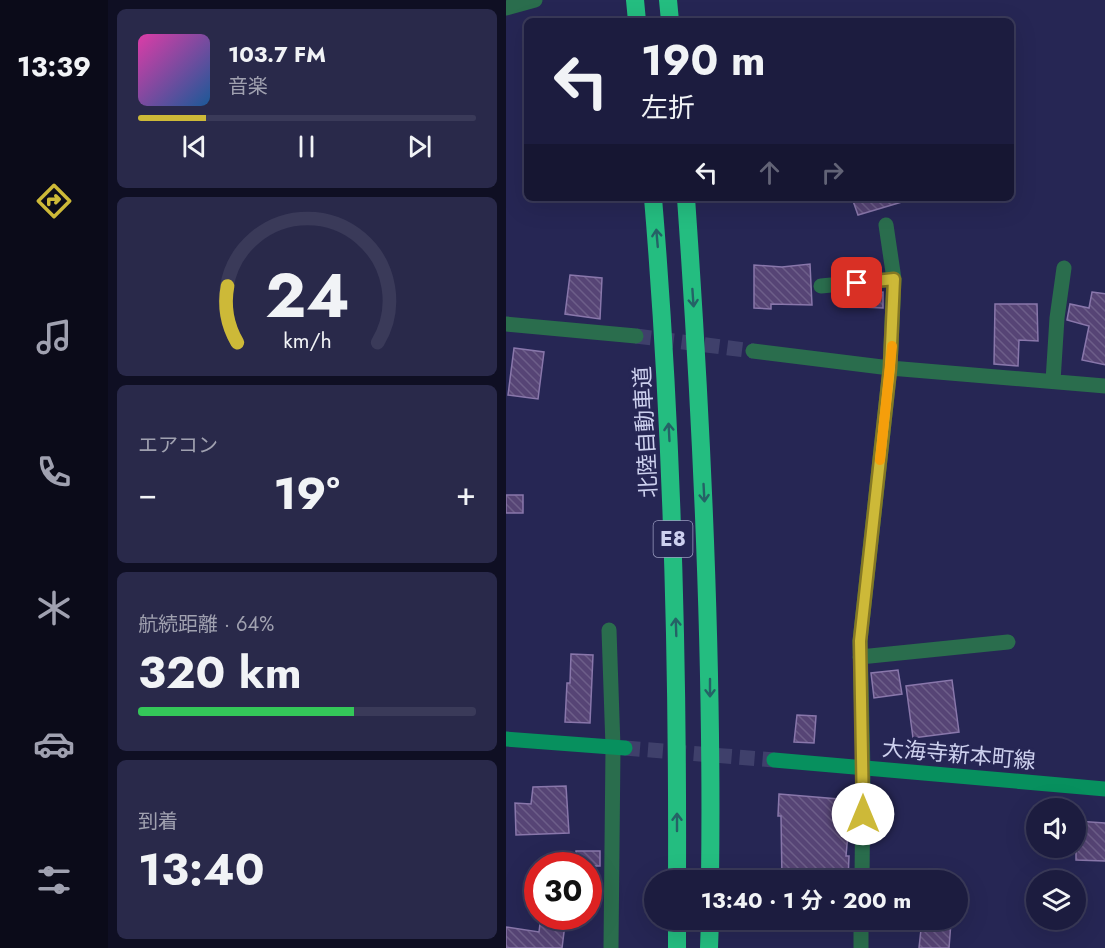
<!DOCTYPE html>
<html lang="ja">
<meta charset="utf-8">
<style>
:root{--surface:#1c1c3f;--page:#29294a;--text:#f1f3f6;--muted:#a0a1b0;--line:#3a3a59;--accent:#cdb938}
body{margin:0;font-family:Jost,"Noto Sans JP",sans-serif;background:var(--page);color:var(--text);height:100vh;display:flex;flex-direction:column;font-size:22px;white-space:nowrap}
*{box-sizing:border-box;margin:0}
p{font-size:20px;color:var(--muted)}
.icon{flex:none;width:33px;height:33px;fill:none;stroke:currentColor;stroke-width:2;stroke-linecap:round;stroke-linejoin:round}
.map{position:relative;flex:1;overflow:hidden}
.side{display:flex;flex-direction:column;gap:9px;padding:9px;background:#0f0f23;width:398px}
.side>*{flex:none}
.banner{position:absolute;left:18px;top:18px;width:490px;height:183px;border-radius:9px;box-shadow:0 6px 24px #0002,0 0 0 2px var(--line);background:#1c1c3f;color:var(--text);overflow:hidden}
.tools{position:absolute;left:520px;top:798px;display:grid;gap:12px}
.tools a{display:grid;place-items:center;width:60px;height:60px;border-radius:50%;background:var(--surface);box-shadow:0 6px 24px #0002,0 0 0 2px var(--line);font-size:30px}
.speed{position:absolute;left:18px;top:852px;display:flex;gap:12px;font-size:30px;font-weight:700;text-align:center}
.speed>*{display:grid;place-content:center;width:78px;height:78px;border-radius:50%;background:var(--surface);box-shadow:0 6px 24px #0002,0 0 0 2px var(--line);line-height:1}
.speed .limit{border:9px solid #d22;background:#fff;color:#111}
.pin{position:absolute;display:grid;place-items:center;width:51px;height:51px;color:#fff;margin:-26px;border-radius:12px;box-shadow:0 3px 9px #0006}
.me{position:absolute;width:66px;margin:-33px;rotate:0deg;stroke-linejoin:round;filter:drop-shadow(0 0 4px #0008)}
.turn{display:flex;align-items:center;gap:21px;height:126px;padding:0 18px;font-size:27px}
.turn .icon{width:78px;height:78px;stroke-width:2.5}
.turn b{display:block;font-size:42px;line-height:51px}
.lanes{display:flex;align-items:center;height:57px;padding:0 18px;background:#0003;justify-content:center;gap:30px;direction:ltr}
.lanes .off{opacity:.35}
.big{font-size:45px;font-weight:700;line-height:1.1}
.side .widget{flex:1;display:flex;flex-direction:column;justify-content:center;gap:9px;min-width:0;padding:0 21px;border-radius:9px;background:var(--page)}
.side .dial{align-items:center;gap:0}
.dial svg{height:156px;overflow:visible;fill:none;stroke:var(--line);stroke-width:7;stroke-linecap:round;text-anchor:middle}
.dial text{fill:var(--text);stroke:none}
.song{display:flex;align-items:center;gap:18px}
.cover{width:72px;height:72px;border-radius:9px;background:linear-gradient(135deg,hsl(320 70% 55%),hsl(210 70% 35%))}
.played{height:6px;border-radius:3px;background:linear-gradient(90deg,var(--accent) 20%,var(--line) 20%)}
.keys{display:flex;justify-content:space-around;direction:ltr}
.heat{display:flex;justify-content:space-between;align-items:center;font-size:33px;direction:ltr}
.charge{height:9px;border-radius:4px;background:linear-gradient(90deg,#34c759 64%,var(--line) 0)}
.trip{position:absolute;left:138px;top:870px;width:324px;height:60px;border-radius:30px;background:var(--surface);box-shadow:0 6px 24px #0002,0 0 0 2px var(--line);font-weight:700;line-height:60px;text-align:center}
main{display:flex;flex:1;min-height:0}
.tab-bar{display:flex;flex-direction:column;width:108px;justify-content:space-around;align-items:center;background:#0b0b19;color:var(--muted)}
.tab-bar .icon{width:42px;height:42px}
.tab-bar .current{color:var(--accent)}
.tab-bar b{font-size:27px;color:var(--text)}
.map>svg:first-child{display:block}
</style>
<main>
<nav class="tab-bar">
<b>13:39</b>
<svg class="icon current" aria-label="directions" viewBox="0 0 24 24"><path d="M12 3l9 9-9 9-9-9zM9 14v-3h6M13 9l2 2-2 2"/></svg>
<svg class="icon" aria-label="music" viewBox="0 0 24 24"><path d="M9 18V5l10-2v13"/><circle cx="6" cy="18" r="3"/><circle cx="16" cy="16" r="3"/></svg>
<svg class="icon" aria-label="phone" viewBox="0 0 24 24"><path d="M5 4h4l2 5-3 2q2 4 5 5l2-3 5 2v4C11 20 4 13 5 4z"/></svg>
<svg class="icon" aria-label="climate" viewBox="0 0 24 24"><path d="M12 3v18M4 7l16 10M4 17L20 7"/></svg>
<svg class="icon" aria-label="car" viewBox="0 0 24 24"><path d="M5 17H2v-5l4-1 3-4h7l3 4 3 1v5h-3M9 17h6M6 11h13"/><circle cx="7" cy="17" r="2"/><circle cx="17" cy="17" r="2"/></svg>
<svg class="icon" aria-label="filters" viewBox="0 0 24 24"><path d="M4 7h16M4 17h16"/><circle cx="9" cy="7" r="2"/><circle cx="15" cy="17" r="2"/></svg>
</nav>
<section class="side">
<div class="widget">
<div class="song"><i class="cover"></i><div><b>103.7 FM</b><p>音楽</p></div></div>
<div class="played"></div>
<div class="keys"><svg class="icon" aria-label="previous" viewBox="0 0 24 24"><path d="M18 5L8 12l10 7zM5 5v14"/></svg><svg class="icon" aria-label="pause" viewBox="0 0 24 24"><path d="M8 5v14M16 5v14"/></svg><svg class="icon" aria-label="next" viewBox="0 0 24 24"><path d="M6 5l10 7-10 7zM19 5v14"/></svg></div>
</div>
<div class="widget dial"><svg viewBox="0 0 100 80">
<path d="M14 69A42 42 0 1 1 86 69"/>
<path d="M14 69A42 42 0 0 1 9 40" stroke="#cdb938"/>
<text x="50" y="56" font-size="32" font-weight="700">24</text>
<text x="50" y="72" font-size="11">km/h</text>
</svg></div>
<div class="widget"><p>エアコン</p>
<div class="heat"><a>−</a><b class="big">19°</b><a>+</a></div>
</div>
<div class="widget"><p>航続距離 · 64%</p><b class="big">320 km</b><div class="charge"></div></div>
<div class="widget"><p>到着</p><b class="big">13:40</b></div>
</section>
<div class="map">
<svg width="600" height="948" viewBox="0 0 600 948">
<defs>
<pattern id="building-back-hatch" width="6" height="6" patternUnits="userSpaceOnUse" patternTransform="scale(1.5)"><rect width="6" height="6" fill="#564475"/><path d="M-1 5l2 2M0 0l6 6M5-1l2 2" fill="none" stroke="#6d5e89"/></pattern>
</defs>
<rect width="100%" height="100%" fill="#262654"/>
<!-- building -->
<path fill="url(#building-back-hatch)" stroke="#8977ab" stroke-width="1.5" d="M346 198H395L396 202 352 215Z
M304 264 306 305 265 304V309L248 308V265L276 267Z
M64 275 96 278 94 319 59 314Z
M377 292V308L333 306V296Z
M586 292 600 294V365L576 360 583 326 561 320 564 304 583 308Z
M489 304H531L532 341 513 340 512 366 488 364Z
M8 348 38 352 32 399 2 395Z
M0 495H17V513H0Z
M65 654 87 655 84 723 59 722 61 683H64Z
M392 670 396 694 368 698 365 673Z
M446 680 453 732 407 738 400 686Z
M291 715 310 716 308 743 288 742Z
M60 786 63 833 10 835 9 803 25 804 27 787Z
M273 794 345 800 340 856H343L342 880H276L275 816H272Z
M570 821 600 823V861L570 860Z
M70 851H94V866H70Z
M35 916H60L56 948H0V927L33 932Z
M416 920 445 922 443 948H413Z"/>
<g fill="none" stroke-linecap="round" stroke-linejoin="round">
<!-- minor-tunnel -->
<path stroke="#3f406b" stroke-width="15" stroke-dasharray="15 8" stroke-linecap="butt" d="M130 336 247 351"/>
<!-- secondary-tunnel -->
<path stroke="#3f406b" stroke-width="15" stroke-dasharray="15 8" stroke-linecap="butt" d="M119 748 268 760"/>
<!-- minor -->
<path stroke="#2a6d4d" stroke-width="15" d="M0 8 29 0
M315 286 388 279
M0 324 130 336
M247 351 384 368 600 386
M547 381 551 318 558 268
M103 630 107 747 105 948
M354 657 502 642
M356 880 357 769 354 641 384 368 388 279 380 225
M355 948V920"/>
<!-- secondary -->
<path stroke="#07905e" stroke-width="15" d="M0 739 119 748
M268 760 600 789"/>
<!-- motorway -->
<path stroke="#24bd80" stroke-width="18" d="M129 0 131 21
M162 0 164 21
M147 198C166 425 172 652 171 880
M180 198C196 425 207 653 204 880
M171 948V920
M203 948 204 920"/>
</g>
<!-- one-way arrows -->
<defs><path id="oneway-shaft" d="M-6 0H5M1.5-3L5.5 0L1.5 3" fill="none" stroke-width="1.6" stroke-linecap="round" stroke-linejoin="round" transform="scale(1.5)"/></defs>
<g stroke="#256266">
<use href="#oneway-shaft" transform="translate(151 238) rotate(-95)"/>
<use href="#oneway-shaft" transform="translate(187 298) rotate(86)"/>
<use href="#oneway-shaft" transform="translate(163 432) rotate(-93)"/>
<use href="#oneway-shaft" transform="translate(198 493) rotate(87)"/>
<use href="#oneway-shaft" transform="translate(170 627) rotate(-92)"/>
<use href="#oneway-shaft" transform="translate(204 688) rotate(90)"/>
<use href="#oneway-shaft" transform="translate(171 822) rotate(-90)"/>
</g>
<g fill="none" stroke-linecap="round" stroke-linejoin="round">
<!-- route casing -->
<g stroke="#857824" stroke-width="15">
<path id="route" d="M351 283 388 279 384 368 354 641 357 814"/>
</g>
<!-- route -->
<use href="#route" stroke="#cdb938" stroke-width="10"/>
<!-- slow -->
<path stroke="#f59e0b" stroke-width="10" d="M374 460 386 346"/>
</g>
<g text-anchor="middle" stroke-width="6" stroke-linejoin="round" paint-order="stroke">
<!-- shield labels -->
<rect fill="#262654" stroke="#9b9dc0" stroke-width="1.5" x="147.5" y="521" width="39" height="36" rx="4.5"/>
<g font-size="21" font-weight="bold" fill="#cdd0ee">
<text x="167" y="546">E8</text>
</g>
<!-- street labels -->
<g font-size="22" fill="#cdd0ee" stroke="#262654">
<text transform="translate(139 432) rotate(-93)" y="8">北陸自動車道</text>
<text transform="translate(453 754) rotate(5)" y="8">大海寺新本町線</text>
</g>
</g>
</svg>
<div class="tools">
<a><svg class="icon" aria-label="sound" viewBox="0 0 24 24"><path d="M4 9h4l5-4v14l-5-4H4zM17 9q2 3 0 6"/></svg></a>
<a><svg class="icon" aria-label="layers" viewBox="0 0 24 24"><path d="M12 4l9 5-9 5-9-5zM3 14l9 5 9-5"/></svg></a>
</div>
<div class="speed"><div class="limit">30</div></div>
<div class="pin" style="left:351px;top:283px;background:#d93025"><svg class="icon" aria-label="arrive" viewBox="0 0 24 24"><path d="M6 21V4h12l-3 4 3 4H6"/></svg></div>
<svg class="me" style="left:357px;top:814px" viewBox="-20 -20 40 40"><circle r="19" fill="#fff"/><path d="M0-13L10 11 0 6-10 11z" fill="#cdb938"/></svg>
<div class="trip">13:40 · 1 分 · 200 m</div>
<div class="banner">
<div class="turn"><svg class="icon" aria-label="left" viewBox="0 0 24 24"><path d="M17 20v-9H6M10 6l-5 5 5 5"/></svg><div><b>190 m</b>左折</div></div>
<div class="lanes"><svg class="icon" aria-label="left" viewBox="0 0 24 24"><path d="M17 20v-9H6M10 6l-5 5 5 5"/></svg><svg class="icon off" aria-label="ahead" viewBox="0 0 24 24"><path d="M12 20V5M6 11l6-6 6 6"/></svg><svg class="icon off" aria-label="right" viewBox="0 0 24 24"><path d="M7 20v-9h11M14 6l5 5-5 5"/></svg></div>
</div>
</div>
</main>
